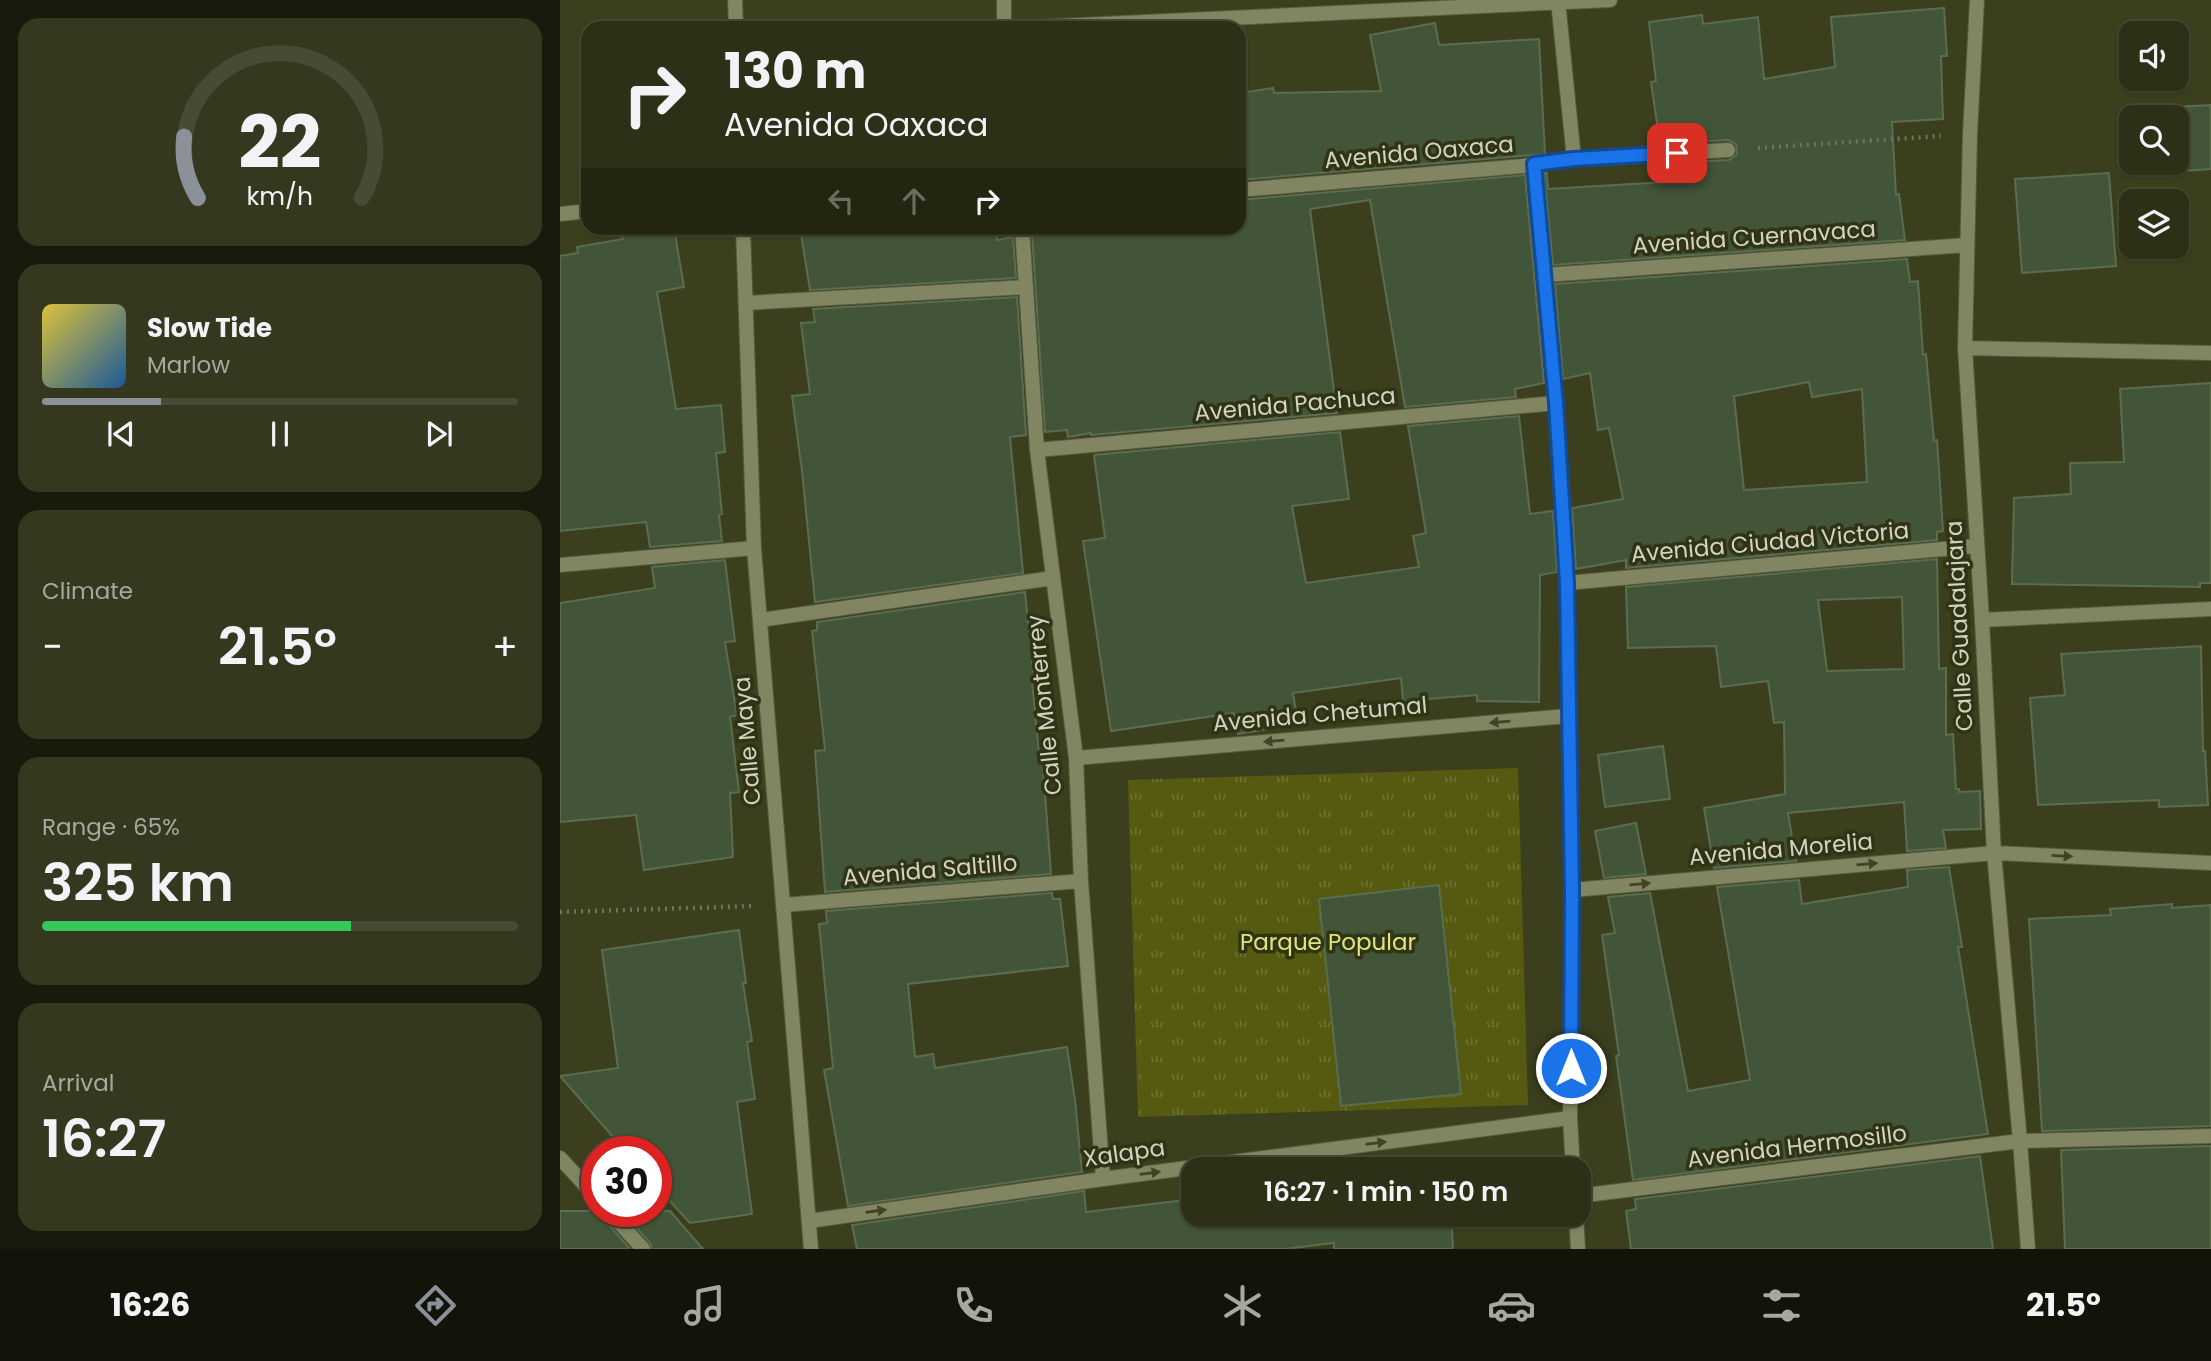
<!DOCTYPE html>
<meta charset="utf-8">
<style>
:root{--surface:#2d2f16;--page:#35371f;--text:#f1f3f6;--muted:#a7a9a1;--line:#484a35;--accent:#8c9099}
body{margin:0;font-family:Poppins,sans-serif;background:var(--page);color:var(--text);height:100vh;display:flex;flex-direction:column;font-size:26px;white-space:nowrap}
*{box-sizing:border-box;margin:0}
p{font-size:23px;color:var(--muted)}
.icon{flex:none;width:38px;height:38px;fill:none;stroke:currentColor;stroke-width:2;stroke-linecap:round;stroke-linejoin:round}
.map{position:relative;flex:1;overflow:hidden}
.sheet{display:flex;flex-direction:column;gap:18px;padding:18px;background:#191a0c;width:560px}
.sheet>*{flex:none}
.hud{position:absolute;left:21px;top:21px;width:665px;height:214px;border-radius:21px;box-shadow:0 2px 5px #0004,0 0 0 2px var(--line);background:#2d2f16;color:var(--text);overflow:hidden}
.fabs{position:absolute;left:1559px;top:21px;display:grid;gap:14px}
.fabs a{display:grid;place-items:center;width:70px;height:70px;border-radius:14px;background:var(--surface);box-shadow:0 2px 5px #0004,0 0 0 2px var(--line);font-size:35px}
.speed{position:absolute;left:21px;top:1136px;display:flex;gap:14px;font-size:35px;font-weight:700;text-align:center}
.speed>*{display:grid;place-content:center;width:91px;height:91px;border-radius:50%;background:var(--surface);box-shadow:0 2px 5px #0004,0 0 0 2px var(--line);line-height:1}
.speed .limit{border:10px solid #d22;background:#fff;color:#111}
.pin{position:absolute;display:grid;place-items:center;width:60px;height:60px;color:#fff;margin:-30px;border-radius:14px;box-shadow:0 4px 10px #0006}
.me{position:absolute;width:77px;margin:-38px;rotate:0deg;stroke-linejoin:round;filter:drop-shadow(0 0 5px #0008)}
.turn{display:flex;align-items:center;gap:24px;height:147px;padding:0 28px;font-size:32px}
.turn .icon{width:91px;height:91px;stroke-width:2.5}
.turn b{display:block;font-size:49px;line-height:60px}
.lanes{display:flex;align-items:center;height:66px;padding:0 28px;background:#0003;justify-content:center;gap:35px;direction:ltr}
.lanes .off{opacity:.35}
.big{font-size:52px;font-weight:600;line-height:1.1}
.sheet .card{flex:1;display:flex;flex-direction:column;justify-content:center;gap:10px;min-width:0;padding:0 24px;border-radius:21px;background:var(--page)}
.sheet .dial{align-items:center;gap:0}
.dial svg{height:182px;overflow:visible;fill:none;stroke:var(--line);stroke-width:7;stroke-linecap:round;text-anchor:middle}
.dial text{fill:var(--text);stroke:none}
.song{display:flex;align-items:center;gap:21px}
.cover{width:84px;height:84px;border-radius:10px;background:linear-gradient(135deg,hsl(50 70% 55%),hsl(210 70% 35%))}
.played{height:7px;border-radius:4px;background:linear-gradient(90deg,var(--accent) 25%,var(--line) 25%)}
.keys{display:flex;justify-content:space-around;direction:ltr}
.heat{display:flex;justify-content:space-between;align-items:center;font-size:38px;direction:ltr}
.charge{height:10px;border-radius:5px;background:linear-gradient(90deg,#34c759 65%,var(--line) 0)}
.trip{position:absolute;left:621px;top:1157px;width:410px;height:70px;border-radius:21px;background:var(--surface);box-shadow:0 2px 5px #0004,0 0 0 2px var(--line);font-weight:600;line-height:70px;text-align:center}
.tabs{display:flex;height:112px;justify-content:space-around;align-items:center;background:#121309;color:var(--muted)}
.tabs .icon{width:49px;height:49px}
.tabs .current{color:var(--accent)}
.tabs b{font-size:32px;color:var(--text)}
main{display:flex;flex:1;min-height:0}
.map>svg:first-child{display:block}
</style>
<main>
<section class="sheet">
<div class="card dial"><svg viewBox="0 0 100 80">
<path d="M14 69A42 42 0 1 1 86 69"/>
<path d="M14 69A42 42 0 0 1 8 42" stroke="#8c9099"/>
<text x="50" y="56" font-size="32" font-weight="700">22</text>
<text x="50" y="72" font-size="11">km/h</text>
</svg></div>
<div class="card">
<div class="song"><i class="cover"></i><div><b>Slow Tide</b><p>Marlow</p></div></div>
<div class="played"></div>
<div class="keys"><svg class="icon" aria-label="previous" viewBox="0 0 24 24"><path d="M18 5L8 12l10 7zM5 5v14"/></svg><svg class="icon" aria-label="pause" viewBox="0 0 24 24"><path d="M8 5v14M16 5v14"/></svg><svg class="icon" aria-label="next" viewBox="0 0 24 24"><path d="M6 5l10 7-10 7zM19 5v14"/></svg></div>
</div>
<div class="card"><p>Climate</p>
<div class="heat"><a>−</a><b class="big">21.5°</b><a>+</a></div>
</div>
<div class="card"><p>Range · 65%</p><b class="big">325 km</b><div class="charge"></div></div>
<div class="card"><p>Arrival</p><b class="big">16:27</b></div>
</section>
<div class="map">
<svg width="1651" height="1249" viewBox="0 0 1651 1249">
<defs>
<pattern id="park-tufts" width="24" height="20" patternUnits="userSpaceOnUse" patternTransform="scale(1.75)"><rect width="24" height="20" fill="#555a10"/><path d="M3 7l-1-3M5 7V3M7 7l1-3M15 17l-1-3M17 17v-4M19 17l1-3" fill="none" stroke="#6c7131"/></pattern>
</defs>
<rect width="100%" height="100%" fill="#3c3f1e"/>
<!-- park -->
<path fill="url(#park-tufts)" d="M958 768 968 1105 578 1117 568 780Z"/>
<!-- building -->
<path fill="#435538" stroke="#5b6d4f" stroke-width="2" fill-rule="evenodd" d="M1384 8 1387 56H1381L1383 119 1332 122 1336 195 1339 194 1345 240 993 265 984 173H987L988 189 1106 182 1103 163 1169 160 1177 154 1176 144 1168 140 1100 144 1091 82 1096 81 1089 22 1142 15 1143 24 1198 17 1204 79 1275 67 1271 17Z
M875 23 879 45 979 39 985 154 679 180V93L713 88 714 93 821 91 810 35Z
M1651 105V169L1583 174V163H1617V117H1580L1579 109Z
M1549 173 1556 266 1462 273 1455 179Z
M965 175 984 383 955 389 956 397 845 407 810 200 750 209 777 413 531 435V433L508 437 507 430 485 432 472 234 520 228H679V200Z
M109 228H114L124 287 97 292 116 409 161 405 165 452 156 453 162 514 159 515 162 541 90 547 86 522 0 531V256L18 253 17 247 63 239 62 236Z
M240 228H435L437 240 453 237 456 278 250 290Z
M1347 259 1350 282 1358 281 1363 355 1366 354 1374 441 1377 440 1383 531 1377 532V540L1066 568V560L1016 569 1012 508 1063 499 1049 428 1038 430 1030 373 1003 379 995 284ZM1249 382 1252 397 1302 389 1307 482 1184 490 1174 396Z
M457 297 466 435 450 437 463 573 255 602 242 471 232 396 250 394 241 323 255 322 253 309Z
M1651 383V583H1640V587L1452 584 1454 498 1511 494 1510 463 1564 462 1560 389Z
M959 416 970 514 993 511 997 572 980 575 979 702 917 701V695L843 701 841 678 733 693 738 724 678 734 674 713 551 731 523 541 545 538 534 455 780 432 789 499 732 506 746 583 859 567 853 536 866 533 848 426Z
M1377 559 1379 669 1386 668V735L1393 734 1396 789H1399V792L1420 791 1421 829 1383 830 1386 848 1347 851 1344 802 1228 813 1236 861 1154 868 1144 808 1225 794 1224 722 1214 723 1208 681 1161 687 1156 646 1068 648 1066 587ZM1342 597 1344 669 1267 671 1258 600Z
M165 560 175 641 165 642 177 715 170 717 179 792 170 793 173 857 84 870 76 815 0 822V603L95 588 92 567Z
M465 592 474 681H472L479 754H482L491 874 265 892 255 751 265 750 252 631 257 630V622Z
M1641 646 1643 751H1645L1648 805 1599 807V800L1478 805 1470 698 1505 695 1501 654Z
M1103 746 1110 799 1045 807 1038 755Z
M1076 823 1086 874 1044 878 1035 831Z
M1389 867 1402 947H1398L1428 1134 1073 1180 1056 1056 1059 1055 1042 935 1055 933 1048 897 1090 893 1128 1091 1190 1080 1157 887 1239 880 1242 904 1348 887 1347 870Z
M879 885 901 1094 781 1106 759 899Z
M492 893 493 899H500L508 966 348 984 355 1057 373 1054 375 1068 507 1047 515 1100 522 1172 288 1206 264 1070 273 1068 259 924 267 923 266 911Z
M1612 904V908L1651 905V1126L1482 1131 1469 919 1551 915 1550 909Z
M179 930 186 983H183L192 1041 187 1042 195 1099 177 1102 192 1214 130 1223 96 1186V1152H66L0 1076 58 1068 42 950Z
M1651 1146V1249H1505L1501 1150Z
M1420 1156 1433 1249H1071L1066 1211 1076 1209 1075 1199Z
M524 1191 526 1212 634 1199V1214H891L893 1249H774V1243L724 1249H297L292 1225Z
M0 1211H40L42 1217 70 1249H0Z
M62 1211H110L143 1249H92L90 1243Z"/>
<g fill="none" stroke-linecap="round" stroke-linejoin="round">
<!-- minor casing -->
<g stroke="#575a3e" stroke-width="16">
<path id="minor" d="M175 0 176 28
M1417 0 1410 134 1405 348 1422 620 1434 853 1460 1141 1468 1249
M998 1 1014 159
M444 28V0
M457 28 1050 0
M974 165 996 403 1007 583 1012 890 1010 1118 1013 1169
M679 190 974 165 1014 159 1168 150
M0 214 28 211
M183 228 194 548 251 1249
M462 228 477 450 516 758 521 881 543 1179
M985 275 1407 245
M186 303 466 287
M1405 348 1651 353
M477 450 996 403
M0 565 194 548
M1007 583 1416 546
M200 620 493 578
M1422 620 1651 609
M516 758 1008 716
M1012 890 1434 853 1651 863
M223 905 521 881
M0 1158 37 1198
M1018 1196 1460 1141 1651 1136
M49 1211 83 1249
M1016 1214 1018 1249
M249 1221 543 1179 1010 1118"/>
</g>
<!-- path -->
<path stroke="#717459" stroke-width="4.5" stroke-dasharray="2 5" stroke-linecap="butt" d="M1198 148 1381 136
M0 912 194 906"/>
<!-- minor -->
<use href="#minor" stroke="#818562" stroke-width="14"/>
</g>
<!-- one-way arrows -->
<defs><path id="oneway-solid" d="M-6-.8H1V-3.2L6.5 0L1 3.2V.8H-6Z" transform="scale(1.75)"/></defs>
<g fill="#414424">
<use href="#oneway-solid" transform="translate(940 722) rotate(175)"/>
<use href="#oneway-solid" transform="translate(714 741) rotate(175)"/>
<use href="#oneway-solid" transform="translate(1502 856) rotate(3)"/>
<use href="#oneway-solid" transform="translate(1307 864) rotate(-5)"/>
<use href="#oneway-solid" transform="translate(1080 884) rotate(-5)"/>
<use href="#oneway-solid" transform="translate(816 1143) rotate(-7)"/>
<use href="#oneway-solid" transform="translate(590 1173) rotate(-7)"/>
<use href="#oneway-solid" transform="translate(316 1211) rotate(-8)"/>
</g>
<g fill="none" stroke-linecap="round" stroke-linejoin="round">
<!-- route casing -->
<g stroke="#114b97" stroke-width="18">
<path id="route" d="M1011 1068 1012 890 1007 583 996 403 974 164 1014 159 1117 153"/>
</g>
<!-- route -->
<use href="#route" stroke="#1a73e8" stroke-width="12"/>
</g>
<g text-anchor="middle" stroke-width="7" stroke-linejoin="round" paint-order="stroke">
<!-- street labels -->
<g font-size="23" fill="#d1d4c2" stroke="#313414">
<text transform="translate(859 152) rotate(-5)" y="8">Avenida Oaxaca</text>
<text transform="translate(1194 237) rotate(-4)" y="8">Avenida Cuernavaca</text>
<text transform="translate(735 404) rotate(-5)" y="8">Avenida Pachuca</text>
<text transform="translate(1210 542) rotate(-5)" y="8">Avenida Ciudad Victoria</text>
<text transform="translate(1399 626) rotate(-93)" y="8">Calle Guadalajara</text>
<text transform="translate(484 705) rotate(-96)" y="8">Calle Monterrey</text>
<text transform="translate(760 714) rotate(-5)" y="8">Avenida Chetumal</text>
<text transform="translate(187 741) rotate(-95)" y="8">Calle Maya</text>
<text transform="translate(1221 849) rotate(-5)" y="8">Avenida Morelia</text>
<text transform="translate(370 870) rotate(-5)" y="8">Avenida Saltillo</text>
<text transform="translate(1237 1146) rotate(-7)" y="8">Avenida Hermosillo</text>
<text transform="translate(564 1153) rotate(-8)" y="8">Xalapa</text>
</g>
<!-- park labels -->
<g font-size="23" fill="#dce67d" stroke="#313414">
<text x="768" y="950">Parque Popular</text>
</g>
</g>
</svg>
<div class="fabs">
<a><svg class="icon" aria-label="sound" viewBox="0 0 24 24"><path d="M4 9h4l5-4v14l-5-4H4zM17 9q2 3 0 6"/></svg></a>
<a><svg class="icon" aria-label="search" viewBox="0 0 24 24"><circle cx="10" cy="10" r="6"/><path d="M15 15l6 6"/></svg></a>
<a><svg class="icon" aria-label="layers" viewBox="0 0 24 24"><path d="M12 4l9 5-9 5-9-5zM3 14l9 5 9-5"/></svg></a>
</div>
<div class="speed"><div class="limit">30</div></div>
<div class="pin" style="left:1117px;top:153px;background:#d93025"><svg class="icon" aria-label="arrive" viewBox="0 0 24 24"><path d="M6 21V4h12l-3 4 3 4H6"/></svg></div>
<svg class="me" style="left:1011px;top:1068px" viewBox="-20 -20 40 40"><circle r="17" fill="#1a73e8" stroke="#fff" stroke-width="3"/><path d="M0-11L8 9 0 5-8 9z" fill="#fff"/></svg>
<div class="trip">16:27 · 1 min · 150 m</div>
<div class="hud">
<div class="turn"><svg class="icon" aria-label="right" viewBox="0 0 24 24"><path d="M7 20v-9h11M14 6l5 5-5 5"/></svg><div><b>130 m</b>Avenida Oaxaca</div></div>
<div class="lanes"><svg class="icon off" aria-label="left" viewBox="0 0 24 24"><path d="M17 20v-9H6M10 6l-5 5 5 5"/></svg><svg class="icon off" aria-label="ahead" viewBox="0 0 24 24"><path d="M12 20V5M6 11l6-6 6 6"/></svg><svg class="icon" aria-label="right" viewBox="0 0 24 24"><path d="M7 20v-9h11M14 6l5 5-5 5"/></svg></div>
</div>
</div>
</main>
<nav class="tabs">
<b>16:26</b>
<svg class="icon current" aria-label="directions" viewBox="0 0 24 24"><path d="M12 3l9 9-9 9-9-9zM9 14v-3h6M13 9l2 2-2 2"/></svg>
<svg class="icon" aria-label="music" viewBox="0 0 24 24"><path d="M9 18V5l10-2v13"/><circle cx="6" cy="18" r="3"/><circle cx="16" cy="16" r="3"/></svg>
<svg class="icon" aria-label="phone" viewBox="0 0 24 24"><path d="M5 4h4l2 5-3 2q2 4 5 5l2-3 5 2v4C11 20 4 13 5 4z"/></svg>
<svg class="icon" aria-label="climate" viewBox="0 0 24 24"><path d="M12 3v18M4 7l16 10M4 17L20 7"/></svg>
<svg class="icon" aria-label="car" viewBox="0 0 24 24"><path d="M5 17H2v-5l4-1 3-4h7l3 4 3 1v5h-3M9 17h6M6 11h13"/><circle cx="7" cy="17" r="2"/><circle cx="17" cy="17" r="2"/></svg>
<svg class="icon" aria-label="filters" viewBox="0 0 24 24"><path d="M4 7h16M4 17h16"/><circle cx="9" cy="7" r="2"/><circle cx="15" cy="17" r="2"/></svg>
<b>21.5°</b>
</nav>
